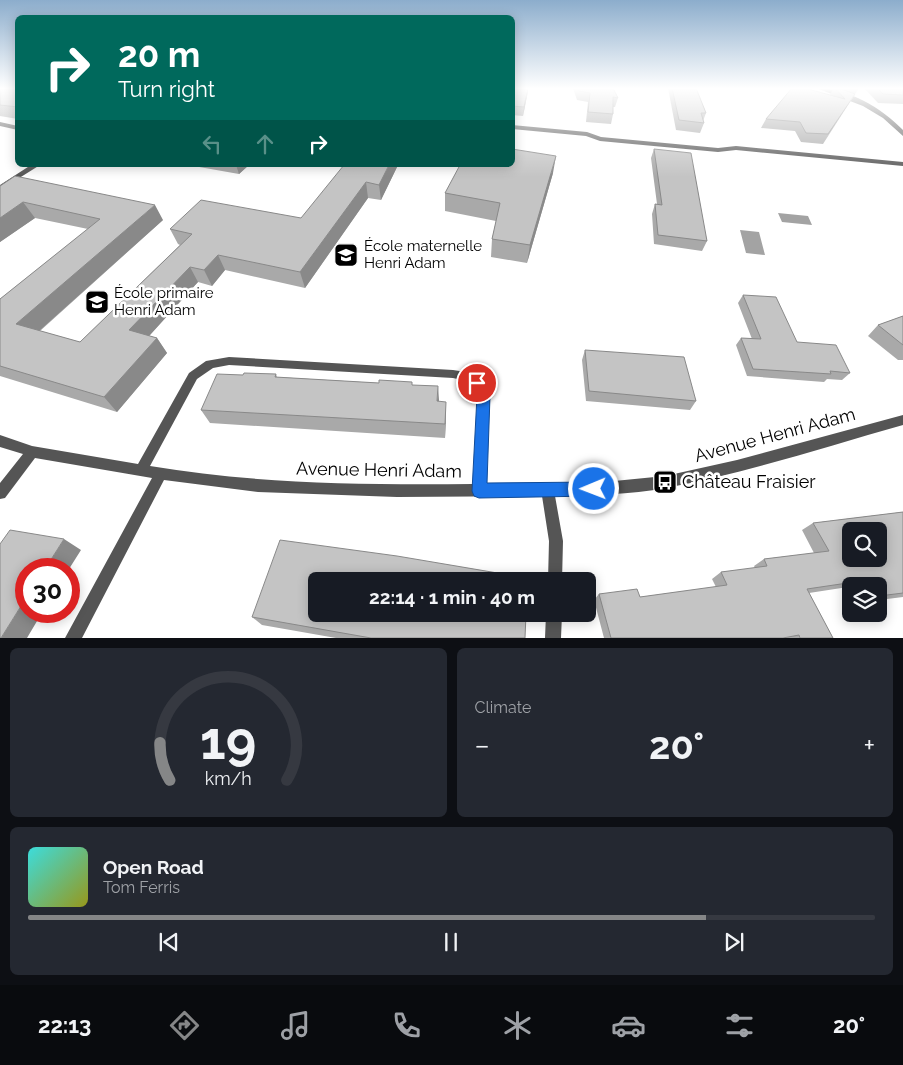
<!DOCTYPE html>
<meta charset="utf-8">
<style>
:root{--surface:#171b24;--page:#242831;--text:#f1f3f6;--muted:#9ea1a6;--line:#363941;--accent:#858687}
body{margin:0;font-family:Raleway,sans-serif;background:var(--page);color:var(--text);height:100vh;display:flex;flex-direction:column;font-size:19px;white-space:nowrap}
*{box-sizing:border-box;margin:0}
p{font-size:16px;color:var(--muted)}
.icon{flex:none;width:28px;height:28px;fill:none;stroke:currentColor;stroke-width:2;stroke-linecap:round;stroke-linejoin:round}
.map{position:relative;height:638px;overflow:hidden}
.sheet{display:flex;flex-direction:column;gap:10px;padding:10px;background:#0d0f14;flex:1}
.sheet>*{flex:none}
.banner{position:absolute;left:15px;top:15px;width:500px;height:152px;border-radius:8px;box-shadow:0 2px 12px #0003;background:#00695c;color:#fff;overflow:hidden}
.tools{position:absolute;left:842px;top:522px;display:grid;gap:10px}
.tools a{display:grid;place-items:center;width:45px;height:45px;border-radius:8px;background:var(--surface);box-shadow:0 2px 12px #0003;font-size:25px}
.speed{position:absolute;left:15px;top:558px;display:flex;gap:10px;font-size:25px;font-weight:700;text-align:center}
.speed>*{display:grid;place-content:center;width:65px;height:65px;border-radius:50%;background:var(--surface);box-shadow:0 2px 12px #0003;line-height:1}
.speed .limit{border:8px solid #d22;background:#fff;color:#111}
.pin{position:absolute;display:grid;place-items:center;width:42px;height:42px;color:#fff;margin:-21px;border:2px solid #fff;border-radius:50%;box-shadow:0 1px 5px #0007}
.me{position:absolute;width:55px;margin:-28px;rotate:269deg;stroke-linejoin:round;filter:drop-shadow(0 0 4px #0008)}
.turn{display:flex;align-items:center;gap:18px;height:105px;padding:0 20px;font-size:22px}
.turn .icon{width:65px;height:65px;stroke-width:2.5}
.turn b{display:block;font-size:35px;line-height:42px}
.lanes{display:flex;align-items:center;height:48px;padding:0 20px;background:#0003;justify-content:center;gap:25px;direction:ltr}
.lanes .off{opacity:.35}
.big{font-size:38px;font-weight:700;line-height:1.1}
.sheet .card{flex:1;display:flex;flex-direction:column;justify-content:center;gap:8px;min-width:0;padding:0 18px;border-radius:8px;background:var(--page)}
.sheet .dial{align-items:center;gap:0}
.dial svg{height:130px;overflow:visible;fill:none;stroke:var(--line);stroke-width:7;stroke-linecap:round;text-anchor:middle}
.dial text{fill:var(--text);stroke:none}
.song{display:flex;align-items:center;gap:15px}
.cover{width:60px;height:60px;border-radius:8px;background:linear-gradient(135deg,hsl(180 70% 55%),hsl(60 70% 35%))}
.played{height:5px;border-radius:2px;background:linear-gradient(90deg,var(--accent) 80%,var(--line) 80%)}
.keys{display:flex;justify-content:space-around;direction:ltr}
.heat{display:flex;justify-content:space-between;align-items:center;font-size:28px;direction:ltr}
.sheet .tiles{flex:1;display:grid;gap:10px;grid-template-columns:1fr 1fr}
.card:last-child{grid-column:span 2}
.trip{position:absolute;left:308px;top:572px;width:288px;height:50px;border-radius:8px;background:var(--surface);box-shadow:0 2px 12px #0003;font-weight:700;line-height:50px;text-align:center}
.tab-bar{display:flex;height:80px;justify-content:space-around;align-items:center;background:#090b0e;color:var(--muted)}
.tab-bar .icon{width:35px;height:35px}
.tab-bar .selected{color:var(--accent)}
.tab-bar b{font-size:22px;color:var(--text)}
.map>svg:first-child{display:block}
</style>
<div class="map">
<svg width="903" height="638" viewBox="0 0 903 638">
<rect width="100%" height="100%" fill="#fff"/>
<!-- water -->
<path fill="#a3a3a3" d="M778 213 808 216 812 225 782 222Z
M740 230 759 232 765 255 746 253Z"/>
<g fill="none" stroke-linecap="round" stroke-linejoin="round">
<!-- street -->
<path fill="#555" fill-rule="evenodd" d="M816 88C848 88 882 108 903 130V136L883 118 863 106Z
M0 122 18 126V130L0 126Z
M512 125 587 132 601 137 718 148 736 146 903 162V166L736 150 718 152 600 141 586 136 512 129Z
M31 165H40L0 190V185Z
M229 357 453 370C471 372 482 380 490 396L486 484 594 483 665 476 737 460 903 415V425C825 447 746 473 666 488 630 495 592 495 555 496L563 541 562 581H548L549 541 542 496 397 497 258 492 164 480 82 638H65L152 478 35 458 5 498 0 499V483L23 454 0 447V435L32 446 138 464 189 373 206 361ZM229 365 453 378C465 380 472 386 478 396L473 484C365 485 256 484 150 466L197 379 213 368Z
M546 614H562L561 638H545Z"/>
</g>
<!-- wall -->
<path fill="#a9a9a9" d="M0 88H18V119L0 116Z
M512 88 528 91 523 116 512 115Z
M573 88H613L618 98 615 107H613V114L611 124 586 122 588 102 577 100Z
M668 88H696L706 113 703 121 704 123 700 133 676 130Z
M828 88H859L823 144 801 142 795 131 761 128 766 119 830 95 833 89Z
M864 88H903V104L878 103Z
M654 149 707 241 702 251 654 244 652 214 655 204H657L651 158Z
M188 165H249L239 174Z
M398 165 381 200 368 198 305 288 225 270 212 286 198 282 149 336 157 338 167 353 117 412 0 376V299L88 229 35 218 0 242V186L163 220 40 331 80 342 180 245 178 244 170 229 301 218Z
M553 173 527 263 491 257 492 239 496 221 445 211V193Z
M743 295 797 342 850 373 842 380 827 379 824 382 747 376 736 345 741 338 752 339 738 303Z
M903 316V360H898L868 336 878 325Z
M585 350 696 401 690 410 586 401 582 360Z
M276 374 277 377 412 385 439 401 446 415 445 438 210 423 201 410 243 375Z
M903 512V597L879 600V586H851V593L848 587 809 593 833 638H604L594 600 599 594 640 597 716 587 712 579 721 572 755 568 754 566 764 559 814 553 802 530 813 523Z
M252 617 525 638H336L262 625Z"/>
<!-- shaded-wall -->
<path fill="#898989" d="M528 88V91L523 116 524 107Z
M556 156 553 173 527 263 530 245Z
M236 165H249L239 174Z
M389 165H398L381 200 379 185Z
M366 182 368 198 305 288 300 272Z
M23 202 35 218 0 242V218Z
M155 205 163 220 30 339 16 324Z
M218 255 225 270 212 286 204 270Z
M190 267 198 282 140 346 129 330Z
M157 338 167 353 117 412 104 397Z
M438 386 439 400 438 415 437 401Z
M446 402V415L445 438V424Z
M64 539 81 550 69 569H45Z
M26 598V611H43L27 638H1Z"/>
<!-- building -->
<path fill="#c4c4c4" stroke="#898989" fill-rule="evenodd" d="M0 88H18V107L0 105Z
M512 88H528L524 107 512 106Z
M578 88H613L618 98 613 97V114L588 112 590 93 579 91Z
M672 88H696L706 113H701L704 123 679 120Z
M792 88H804L845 99 835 88H838L855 94 828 134 806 133 800 122 766 119Z
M877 88H903V95L883 94Z
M512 149 556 156 530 245 492 239 500 203 445 193 460 165H512Z
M654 149 691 153 707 241 658 235 655 204 662 205Z
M344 165H389L379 185 366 182 300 272 218 255 204 270 190 267 129 330 157 338 104 397 0 366V299L100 219 23 202 0 218V186L15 176 155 205 16 324 80 342 192 234 170 229 201 200 301 218Z
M743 295 776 297 797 342 836 345 850 373 830 371 831 374 753 369 741 338 761 339Z
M903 316V345L878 325Z
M585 350 684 357 696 401 589 391Z
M244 373 276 374 275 377 379 383V380L412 382V385L438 386 437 401 446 402 445 424 201 410 217 374 243 375Z
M903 512V593L879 596V586H864L861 581 807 589 833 638H800L799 635 783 638H611L599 594 637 589 640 597 727 585 721 572 767 566 764 559 829 551 813 523ZM851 531H879V559H851Z
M10 530 64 539 45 569H26V598L1 638H0V544Z
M280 540 397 556 527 578V581H316V614H526L525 638H371L252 617Z"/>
<!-- sky -->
<linearGradient id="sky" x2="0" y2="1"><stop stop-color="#8cadcc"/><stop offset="0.5" stop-color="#fff"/><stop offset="1" stop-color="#fff" stop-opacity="0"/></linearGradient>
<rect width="903" height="177" fill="url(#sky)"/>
<!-- route -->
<path fill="#1a73e8" stroke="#114b97" d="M477 378 481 379 490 396 487 483 594 482 599 484 601 489 599 494 594 496 479 498 474 496 472 491 477 396 470 383 472 379Z"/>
<!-- icons -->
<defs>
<g id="school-square" transform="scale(1.25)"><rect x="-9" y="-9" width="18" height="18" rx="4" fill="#000" stroke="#fff"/><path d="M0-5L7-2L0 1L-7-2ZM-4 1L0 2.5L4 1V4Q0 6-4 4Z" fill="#fff"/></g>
<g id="bus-square" transform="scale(1.25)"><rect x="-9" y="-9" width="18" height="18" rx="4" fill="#000" stroke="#fff"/><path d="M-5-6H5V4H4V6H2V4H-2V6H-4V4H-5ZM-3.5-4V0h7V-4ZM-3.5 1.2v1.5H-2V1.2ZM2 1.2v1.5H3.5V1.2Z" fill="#fff"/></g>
</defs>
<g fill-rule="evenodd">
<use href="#school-square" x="346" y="255"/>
<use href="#school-square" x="97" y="302"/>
<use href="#bus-square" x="665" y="482"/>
</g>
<g text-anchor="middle" stroke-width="5" stroke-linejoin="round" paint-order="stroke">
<!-- poi labels -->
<g font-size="15" fill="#000" stroke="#fff" text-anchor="start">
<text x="364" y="251">École maternelle<tspan x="364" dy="17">Henri Adam</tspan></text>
<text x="114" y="298">École primaire<tspan x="114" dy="17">Henri Adam</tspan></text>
</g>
<!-- near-street labels -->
<g font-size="18" fill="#000" stroke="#fff">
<text transform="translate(775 435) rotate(-15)" y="6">Avenue Henri Adam</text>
<text transform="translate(379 470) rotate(1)" y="6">Avenue Henri Adam</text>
</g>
<!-- near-poi labels -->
<g font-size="18" fill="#000" stroke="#fff" text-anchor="start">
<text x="682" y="488">Château Fraisier</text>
</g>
</g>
</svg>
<div class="tools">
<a><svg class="icon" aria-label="search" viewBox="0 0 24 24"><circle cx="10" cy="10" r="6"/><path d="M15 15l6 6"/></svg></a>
<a><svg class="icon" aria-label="layers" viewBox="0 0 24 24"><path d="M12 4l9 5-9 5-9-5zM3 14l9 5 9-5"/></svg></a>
</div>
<div class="speed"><div class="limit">30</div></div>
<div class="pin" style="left:477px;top:383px;background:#d93025"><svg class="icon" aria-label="arrive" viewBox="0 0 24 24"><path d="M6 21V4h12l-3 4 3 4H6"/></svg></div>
<svg class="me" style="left:594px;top:489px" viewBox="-20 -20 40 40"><circle r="17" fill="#1a73e8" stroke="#fff" stroke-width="3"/><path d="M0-11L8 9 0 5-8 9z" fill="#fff"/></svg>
<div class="trip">22:14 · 1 min · 40 m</div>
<div class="banner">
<div class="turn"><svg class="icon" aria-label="right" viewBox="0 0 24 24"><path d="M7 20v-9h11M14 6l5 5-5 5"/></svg><div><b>20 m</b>Turn right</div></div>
<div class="lanes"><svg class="icon off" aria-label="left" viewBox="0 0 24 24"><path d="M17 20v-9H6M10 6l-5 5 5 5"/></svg><svg class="icon off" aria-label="ahead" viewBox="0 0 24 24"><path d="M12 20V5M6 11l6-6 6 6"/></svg><svg class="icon" aria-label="right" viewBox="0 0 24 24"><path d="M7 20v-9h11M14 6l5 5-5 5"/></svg></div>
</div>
</div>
<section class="sheet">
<div class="tiles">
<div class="card dial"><svg viewBox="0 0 100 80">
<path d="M14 69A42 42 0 1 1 86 69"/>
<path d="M14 69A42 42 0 0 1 8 46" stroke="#858687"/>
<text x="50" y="56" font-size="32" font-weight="700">19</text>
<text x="50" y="72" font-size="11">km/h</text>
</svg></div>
<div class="card"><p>Climate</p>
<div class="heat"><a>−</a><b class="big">20°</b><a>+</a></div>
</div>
<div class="card">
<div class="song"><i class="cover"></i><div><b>Open Road</b><p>Tom Ferris</p></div></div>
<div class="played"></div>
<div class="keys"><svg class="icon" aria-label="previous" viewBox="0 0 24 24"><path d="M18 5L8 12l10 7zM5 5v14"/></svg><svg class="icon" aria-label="pause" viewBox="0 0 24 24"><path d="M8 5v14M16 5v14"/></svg><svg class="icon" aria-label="next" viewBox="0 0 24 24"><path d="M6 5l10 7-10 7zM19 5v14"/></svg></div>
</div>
</div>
</section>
<nav class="tab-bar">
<b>22:13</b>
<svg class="icon selected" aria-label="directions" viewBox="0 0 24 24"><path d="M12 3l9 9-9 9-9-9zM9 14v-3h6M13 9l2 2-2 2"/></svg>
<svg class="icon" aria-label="music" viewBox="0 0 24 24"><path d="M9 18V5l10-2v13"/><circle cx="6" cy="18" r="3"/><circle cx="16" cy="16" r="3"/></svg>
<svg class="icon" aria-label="phone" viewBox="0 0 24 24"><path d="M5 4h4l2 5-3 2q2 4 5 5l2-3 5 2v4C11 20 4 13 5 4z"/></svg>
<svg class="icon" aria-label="climate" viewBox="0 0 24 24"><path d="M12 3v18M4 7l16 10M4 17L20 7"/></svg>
<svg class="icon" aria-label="car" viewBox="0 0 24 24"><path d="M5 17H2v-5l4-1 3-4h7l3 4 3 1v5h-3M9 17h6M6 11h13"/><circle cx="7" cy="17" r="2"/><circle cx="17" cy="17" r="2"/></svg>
<svg class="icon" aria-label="filters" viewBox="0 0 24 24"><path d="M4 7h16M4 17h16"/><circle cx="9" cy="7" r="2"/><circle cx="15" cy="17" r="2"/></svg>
<b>20°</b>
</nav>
